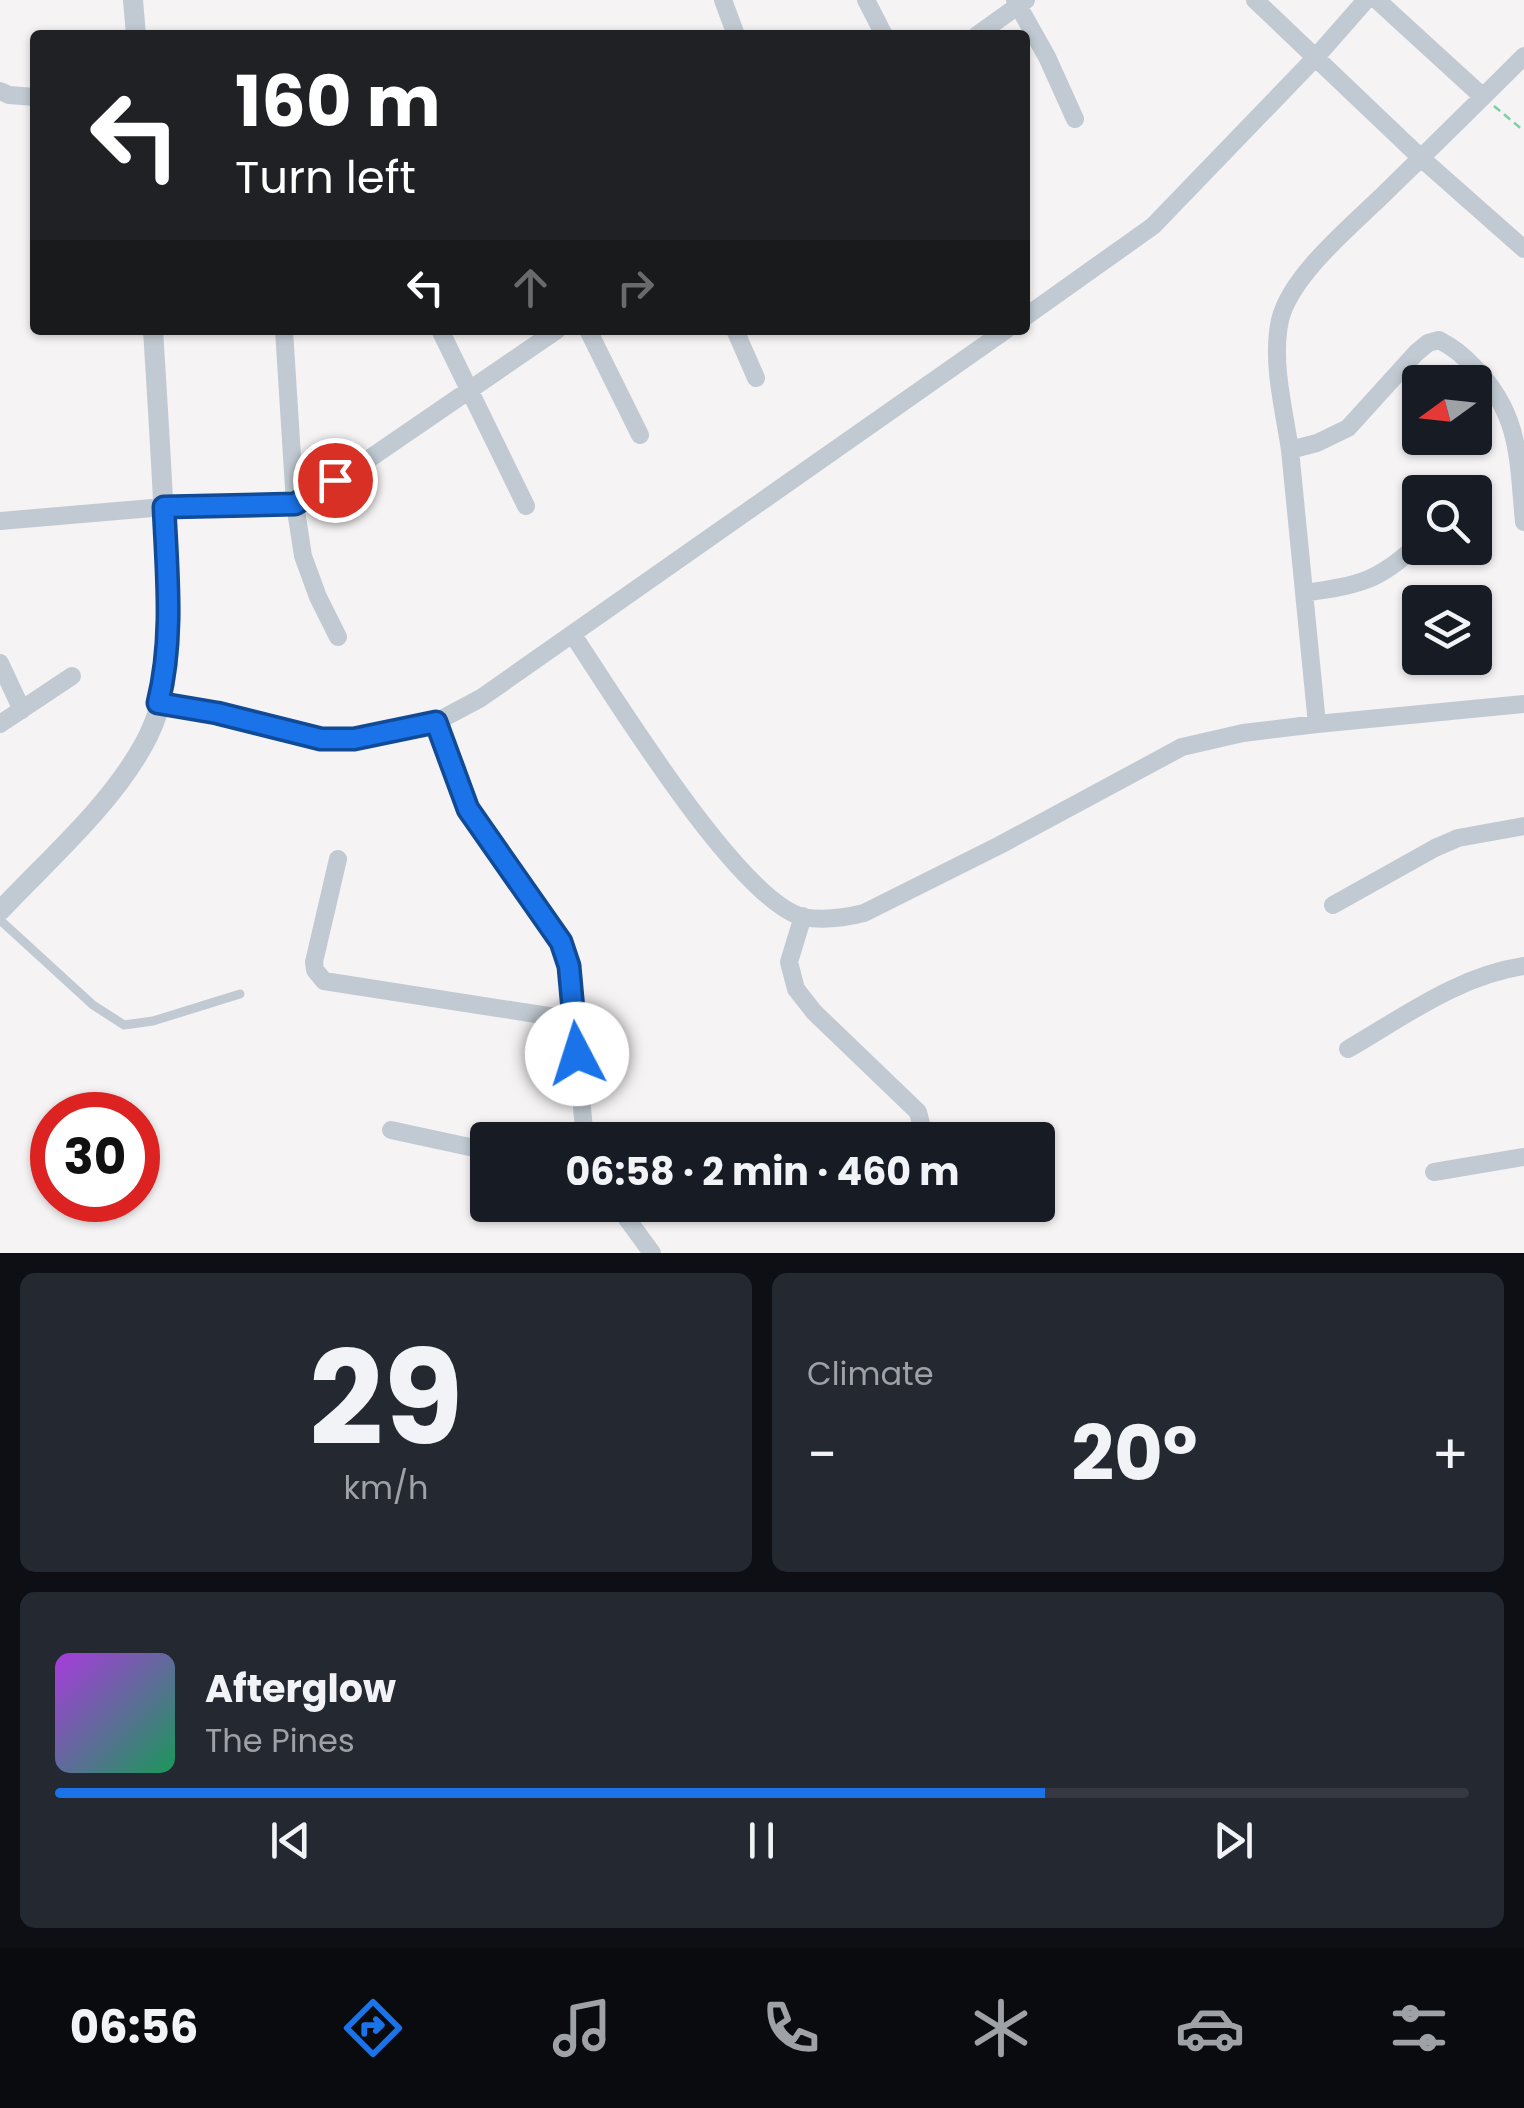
<!DOCTYPE html>
<meta charset="utf-8">
<style>
:root{--surface:#171b24;--page:#242831;--text:#f1f3f6;--muted:#9ea1a6;--line:#363941;--accent:#1a73e8}
body{margin:0;font-family:Poppins,sans-serif;background:var(--page);color:var(--text);height:100vh;display:flex;flex-direction:column;font-size:38px;white-space:nowrap}
*{box-sizing:border-box;margin:0}
p{font-size:32px;color:var(--muted)}
.icon{flex:none;width:55px;height:55px;fill:none;stroke:currentColor;stroke-width:2;stroke-linecap:round;stroke-linejoin:round}
.map{position:relative;height:1253px;overflow:hidden}
.drawer{display:flex;flex-direction:column;gap:20px;padding:20px;background:#0d0f14;flex:1}
.drawer>*{flex:none}
.hud{position:absolute;left:30px;top:30px;width:1000px;height:305px;border-radius:10px;box-shadow:0 2px 8px #0004;background:#202124;color:#fff;overflow:hidden}
.needle{width:65px;rotate:255deg}
.fabs{position:absolute;left:1402px;top:365px;display:grid;gap:20px}
.fabs a{display:grid;place-items:center;width:90px;height:90px;border-radius:10px;background:var(--surface);box-shadow:0 2px 8px #0004;font-size:50px}
.speed{position:absolute;left:30px;top:1092px;display:flex;gap:20px;font-size:50px;font-weight:700;text-align:center}
.speed>*{display:grid;place-content:center;width:130px;height:130px;border-radius:50%;background:var(--surface);box-shadow:0 2px 8px #0004;line-height:1}
.speed .limit{border:15px solid #d22;background:#fff;color:#111}
.pin{position:absolute;display:grid;place-items:center;width:85px;height:85px;color:#fff;margin:-42px;border:5px solid #fff;border-radius:50%;box-shadow:0 2px 10px #0007}
.me{position:absolute;width:110px;margin:-55px;rotate:355deg;stroke-linejoin:round;filter:drop-shadow(0 0 8px #0008)}
.turn{display:flex;align-items:center;gap:35px;height:210px;padding:0 40px;font-size:45px}
.turn .icon{width:130px;height:130px;stroke-width:2.5}
.turn b{display:block;font-size:70px;line-height:85px}
.lanes{display:flex;align-items:center;height:95px;padding:0 40px;background:#0003;justify-content:center;gap:50px;direction:ltr}
.lanes .off{opacity:.35}
.big{font-size:75px;font-weight:700;line-height:1.1}
.drawer .card{flex:1;display:flex;flex-direction:column;justify-content:center;gap:15px;min-width:0;padding:0 35px;border-radius:15px;background:var(--page)}
.drawer .dial{align-items:center;gap:0}
.dial b{font-size:130px;line-height:1}
.song{display:flex;align-items:center;gap:30px}
.cover{width:120px;height:120px;border-radius:15px;background:linear-gradient(135deg,hsl(280 70% 55%),hsl(150 70% 35%))}
.played{height:10px;border-radius:5px;background:linear-gradient(90deg,var(--accent) 70%,var(--line) 70%)}
.keys{display:flex;justify-content:space-around;direction:ltr}
.heat{display:flex;justify-content:space-between;align-items:center;font-size:55px;direction:ltr}
.drawer .tiles{flex:1;display:grid;gap:20px;grid-template-columns:1fr 1fr}
.card:last-child{grid-column:span 2}
.trip{position:absolute;left:470px;top:1122px;width:585px;height:100px;border-radius:10px;background:var(--surface);box-shadow:0 2px 8px #0004;font-weight:700;line-height:100px;text-align:center}
.tabs{display:flex;height:160px;justify-content:space-around;align-items:center;background:#090b0e;color:var(--muted)}
.tabs .icon{width:70px;height:70px}
.tabs .on{color:var(--accent)}
.tabs b{font-size:45px;color:var(--text)}
.map>svg:first-child{display:block}
</style>
<div class="map">
<svg width="1524" height="1253" viewBox="0 0 1524 1253">
<rect width="100%" height="100%" fill="#f5f3f3"/>
<g fill="none" stroke-linecap="round" stroke-linejoin="round">
<!-- path -->
<path stroke="#7ad0a6" stroke-width="2.5" stroke-dasharray="8 5" stroke-linecap="butt" d="M1494 106 1524 131"/>
<!-- service -->
<path stroke="#c1cad2" stroke-width="9" d="M0 920 93 1005 124 1025 153 1021 240 994"/>
<!-- minor -->
<path stroke="#c1cad2" stroke-width="18" d="M723 0 736 35
M866 0 884 35
M1015 0 1047 57 1075 119
M1255 0 1421 158 1524 249
M1377 0 1483 97
M977 35 1026 0
M0 91 9 95 35 97
M1025 317 1153 226 1316 57 1366 0
M284 330 295 504 303 556 318 597 338 637
M440 330 526 506
M588 330 640 435
M735 330 756 378
M1290 450C1284 409 1271 362 1280 320 1291 274 1354 224 1387 191 1433 146 1479 101 1524 56
M0 521 164 507 295 504 363 463 557 330
M1304 593C1359 585 1379 582 1420 542
M573 635C613 695 739 901 803 917 824 921 844 918 864 913L1000 845 1182 747 1243 733 1317 724 1524 704
M0 663 22 710
M158 703 217 713 294 733 335 739 387 734 436 722 481 698 1006 330
M436 722 468 809 548 921 561 942 569 966 585 1140
M0 724 72 676
M1317 724 1290 450 1317 443 1348 428 1416 353 1428 343 1439 340C1453 347 1466 358 1476 369 1521 416 1518 461 1524 522
M338 859 314 962 315 970 324 981 574 1020
M1333 905 1435 848 1458 838 1524 826
M803 916 789 962 796 989 814 1012 918 1112 925 1140
M1348 1049C1405 1016 1458 976 1524 966
M391 1130 488 1151
M1434 1172 1524 1157
M617 1205 652 1253"/>
<!-- tertiary -->
<path stroke="#c1cad2" stroke-width="20" d="M133 0 136 35
M0 911C48 860 111 805 144 744 181 679 168 592 164 520 161 457 157 393 153 330"/>
</g>
<g fill="none" stroke-linecap="round" stroke-linejoin="round">
<!-- route casing -->
<g stroke="#114b97" stroke-width="25">
<path id="route" d="M335 480 295 504 164 507C167 573 174 639 158 703L217 713 321 739H354L436 722 468 809 561 942 569 966 577 1054"/>
</g>
<!-- route -->
<use href="#route" stroke="#1a73e8" stroke-width="18"/>
</g>
</svg>
<div class="fabs">
<a><svg class="needle" viewBox="-14 -14 28 28"><path d="M0-13l5 13h-10z" fill="#e53935"/><path d="M0 13l5-13h-10z" fill="#9ea1a6"/></svg></a>
<a><svg class="icon" aria-label="search" viewBox="0 0 24 24"><circle cx="10" cy="10" r="6"/><path d="M15 15l6 6"/></svg></a>
<a><svg class="icon" aria-label="layers" viewBox="0 0 24 24"><path d="M12 4l9 5-9 5-9-5zM3 14l9 5 9-5"/></svg></a>
</div>
<div class="speed"><div class="limit">30</div></div>
<div class="pin" style="left:335px;top:480px;background:#d93025"><svg class="icon" aria-label="arrive" viewBox="0 0 24 24"><path d="M6 21V4h12l-3 4 3 4H6"/></svg></div>
<svg class="me" style="left:577px;top:1054px" viewBox="-20 -20 40 40"><circle r="19" fill="#fff"/><path d="M0-13L10 11 0 6-10 11z" fill="#1a73e8"/></svg>
<div class="trip">06:58 · 2 min · 460 m</div>
<div class="hud">
<div class="turn"><svg class="icon" aria-label="left" viewBox="0 0 24 24"><path d="M17 20v-9H6M10 6l-5 5 5 5"/></svg><div><b>160 m</b>Turn left</div></div>
<div class="lanes"><svg class="icon" aria-label="left" viewBox="0 0 24 24"><path d="M17 20v-9H6M10 6l-5 5 5 5"/></svg><svg class="icon off" aria-label="ahead" viewBox="0 0 24 24"><path d="M12 20V5M6 11l6-6 6 6"/></svg><svg class="icon off" aria-label="right" viewBox="0 0 24 24"><path d="M7 20v-9h11M14 6l5 5-5 5"/></svg></div>
</div>
</div>
<section class="drawer">
<div class="tiles">
<div class="card dial"><b>29</b><p>km/h</p></div>
<div class="card"><p>Climate</p>
<div class="heat"><a>−</a><b class="big">20°</b><a>+</a></div>
</div>
<div class="card">
<div class="song"><i class="cover"></i><div><b>Afterglow</b><p>The Pines</p></div></div>
<div class="played"></div>
<div class="keys"><svg class="icon" aria-label="previous" viewBox="0 0 24 24"><path d="M18 5L8 12l10 7zM5 5v14"/></svg><svg class="icon" aria-label="pause" viewBox="0 0 24 24"><path d="M8 5v14M16 5v14"/></svg><svg class="icon" aria-label="next" viewBox="0 0 24 24"><path d="M6 5l10 7-10 7zM19 5v14"/></svg></div>
</div>
</div>
</section>
<nav class="tabs">
<b>06:56</b>
<svg class="icon on" aria-label="directions" viewBox="0 0 24 24"><path d="M12 3l9 9-9 9-9-9zM9 14v-3h6M13 9l2 2-2 2"/></svg>
<svg class="icon" aria-label="music" viewBox="0 0 24 24"><path d="M9 18V5l10-2v13"/><circle cx="6" cy="18" r="3"/><circle cx="16" cy="16" r="3"/></svg>
<svg class="icon" aria-label="phone" viewBox="0 0 24 24"><path d="M5 4h4l2 5-3 2q2 4 5 5l2-3 5 2v4C11 20 4 13 5 4z"/></svg>
<svg class="icon" aria-label="climate" viewBox="0 0 24 24"><path d="M12 3v18M4 7l16 10M4 17L20 7"/></svg>
<svg class="icon" aria-label="car" viewBox="0 0 24 24"><path d="M5 17H2v-5l4-1 3-4h7l3 4 3 1v5h-3M9 17h6M6 11h13"/><circle cx="7" cy="17" r="2"/><circle cx="17" cy="17" r="2"/></svg>
<svg class="icon" aria-label="filters" viewBox="0 0 24 24"><path d="M4 7h16M4 17h16"/><circle cx="9" cy="7" r="2"/><circle cx="15" cy="17" r="2"/></svg>
</nav>
